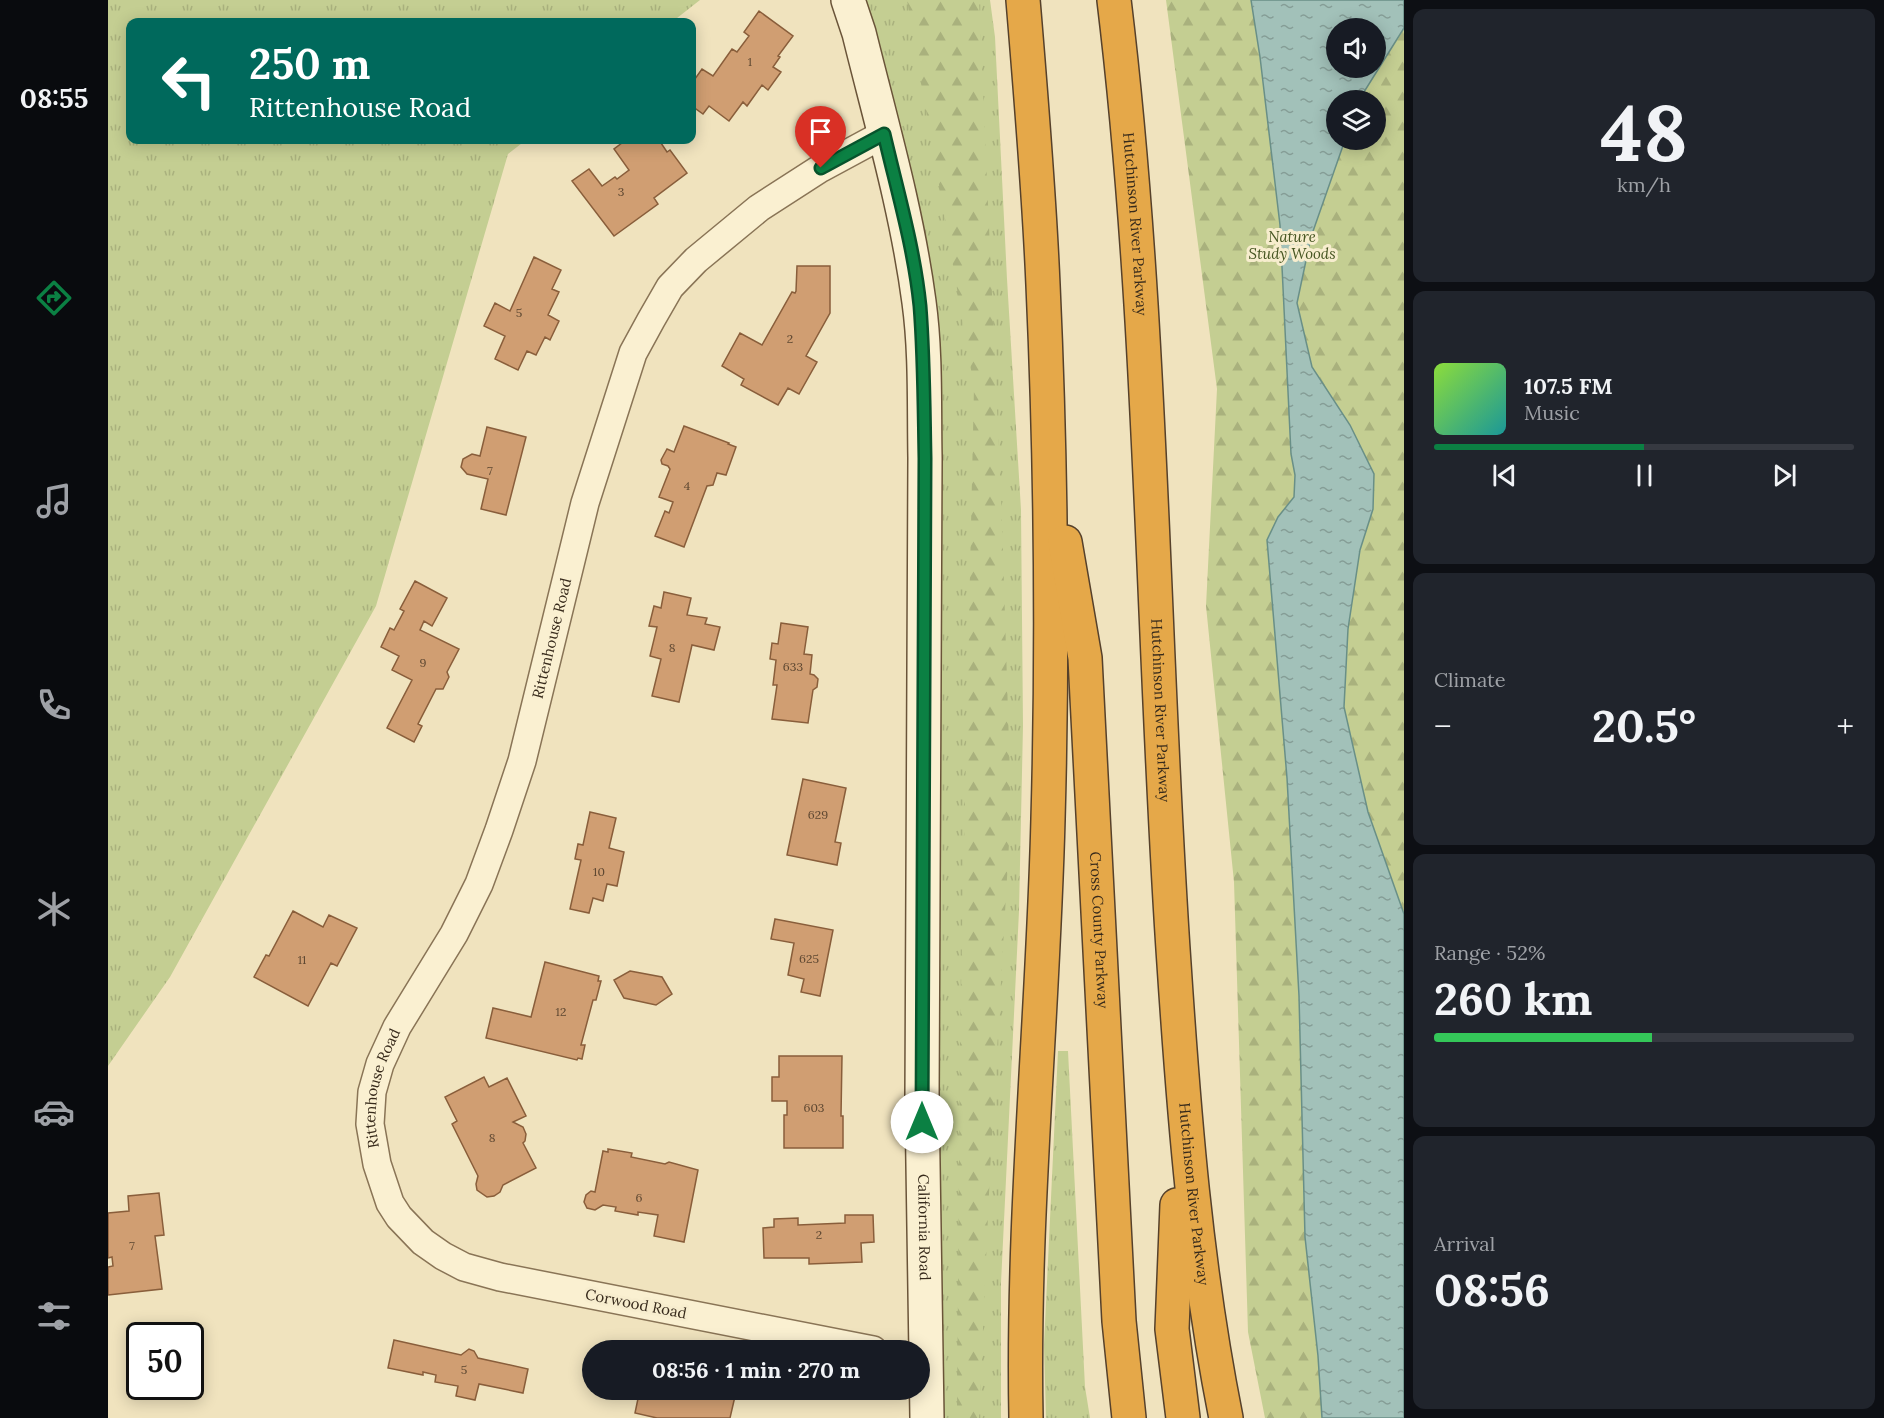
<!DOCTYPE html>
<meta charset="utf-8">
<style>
:root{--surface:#171b24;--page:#20242c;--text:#f1f3f6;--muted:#9ea1a6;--line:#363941;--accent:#0b8043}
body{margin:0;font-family:Lora,serif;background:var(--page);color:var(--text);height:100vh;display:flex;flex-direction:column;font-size:22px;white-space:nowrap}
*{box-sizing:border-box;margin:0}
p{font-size:20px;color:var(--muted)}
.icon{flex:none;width:33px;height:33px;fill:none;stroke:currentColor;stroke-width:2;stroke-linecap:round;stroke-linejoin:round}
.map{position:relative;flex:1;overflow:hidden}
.sheet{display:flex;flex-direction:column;gap:9px;padding:9px;background:#0d0f14;width:480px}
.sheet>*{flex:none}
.banner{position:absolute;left:18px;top:18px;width:570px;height:126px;border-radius:12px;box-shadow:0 3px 15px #0003;background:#00695c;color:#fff;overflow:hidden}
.buttons{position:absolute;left:1218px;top:18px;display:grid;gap:12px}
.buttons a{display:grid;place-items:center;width:60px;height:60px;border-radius:50%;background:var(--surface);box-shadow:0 3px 15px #0003;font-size:30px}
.speed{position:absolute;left:18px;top:1322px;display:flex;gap:12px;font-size:30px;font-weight:700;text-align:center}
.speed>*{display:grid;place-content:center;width:78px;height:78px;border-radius:50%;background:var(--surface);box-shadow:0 3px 15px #0003;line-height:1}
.speed .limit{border:3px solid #111;border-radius:9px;background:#fff;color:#111}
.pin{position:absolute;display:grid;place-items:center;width:51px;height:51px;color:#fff;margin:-62px -26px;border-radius:50% 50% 50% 0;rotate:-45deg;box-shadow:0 0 6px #0007}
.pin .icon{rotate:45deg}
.me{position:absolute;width:66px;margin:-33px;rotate:0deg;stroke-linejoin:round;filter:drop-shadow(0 0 4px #0008)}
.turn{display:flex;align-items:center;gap:21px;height:126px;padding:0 24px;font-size:27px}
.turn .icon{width:78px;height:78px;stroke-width:2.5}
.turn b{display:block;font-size:42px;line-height:51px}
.big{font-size:45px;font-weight:700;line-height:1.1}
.sheet .widget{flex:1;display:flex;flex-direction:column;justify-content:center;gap:9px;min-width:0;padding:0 21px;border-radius:12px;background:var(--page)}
.sheet .dial{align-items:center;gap:0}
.dial b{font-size:78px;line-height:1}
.song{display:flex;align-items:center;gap:18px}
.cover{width:72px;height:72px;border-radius:9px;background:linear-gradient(135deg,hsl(90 70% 55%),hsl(180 70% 35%))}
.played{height:6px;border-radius:3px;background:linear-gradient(90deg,var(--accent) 50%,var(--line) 50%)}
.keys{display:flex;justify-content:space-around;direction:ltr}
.heat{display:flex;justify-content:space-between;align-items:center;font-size:33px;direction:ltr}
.charge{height:9px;border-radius:4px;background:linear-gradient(90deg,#34c759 52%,var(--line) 0)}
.trip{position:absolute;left:474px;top:1340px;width:348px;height:60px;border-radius:30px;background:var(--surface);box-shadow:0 3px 15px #0003;font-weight:700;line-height:60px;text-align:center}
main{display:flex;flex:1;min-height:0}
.tab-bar{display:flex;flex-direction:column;width:108px;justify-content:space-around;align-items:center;background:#090b0e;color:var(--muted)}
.tab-bar .icon{width:42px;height:42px}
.tab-bar .active{color:var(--accent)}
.tab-bar b{font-size:27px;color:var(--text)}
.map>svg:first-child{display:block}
</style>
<main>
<nav class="tab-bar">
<b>08:55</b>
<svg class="icon active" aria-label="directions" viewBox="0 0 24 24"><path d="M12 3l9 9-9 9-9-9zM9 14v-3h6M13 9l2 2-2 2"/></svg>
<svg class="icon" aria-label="music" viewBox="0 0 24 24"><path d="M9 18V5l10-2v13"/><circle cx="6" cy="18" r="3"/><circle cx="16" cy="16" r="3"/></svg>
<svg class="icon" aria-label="phone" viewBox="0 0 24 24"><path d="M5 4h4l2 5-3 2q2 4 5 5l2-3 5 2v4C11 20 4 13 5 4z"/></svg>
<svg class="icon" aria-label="climate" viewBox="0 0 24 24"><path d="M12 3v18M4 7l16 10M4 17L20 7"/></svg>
<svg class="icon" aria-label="car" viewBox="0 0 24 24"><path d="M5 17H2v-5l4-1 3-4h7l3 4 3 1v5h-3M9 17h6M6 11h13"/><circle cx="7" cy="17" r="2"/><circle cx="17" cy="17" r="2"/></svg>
<svg class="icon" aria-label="filters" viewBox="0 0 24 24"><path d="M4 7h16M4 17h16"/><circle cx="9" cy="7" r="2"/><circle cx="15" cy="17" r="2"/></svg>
</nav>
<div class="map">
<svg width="1296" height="1418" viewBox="0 0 1296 1418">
<defs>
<pattern id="grass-tufts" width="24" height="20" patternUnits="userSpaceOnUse" patternTransform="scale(1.5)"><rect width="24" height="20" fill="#c4ce92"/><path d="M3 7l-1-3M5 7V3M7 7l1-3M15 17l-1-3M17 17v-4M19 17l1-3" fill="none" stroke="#a9b17d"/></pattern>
<pattern id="forest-firs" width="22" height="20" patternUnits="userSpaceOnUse" patternTransform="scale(1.5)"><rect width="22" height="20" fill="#c4ce92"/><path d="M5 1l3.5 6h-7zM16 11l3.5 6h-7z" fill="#a9b17d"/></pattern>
<pattern id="water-ripples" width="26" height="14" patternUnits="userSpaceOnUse" patternTransform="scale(1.5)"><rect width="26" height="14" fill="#a2c1b9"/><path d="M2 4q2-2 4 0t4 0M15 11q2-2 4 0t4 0" fill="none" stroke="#859d96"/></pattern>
</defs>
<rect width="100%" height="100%" fill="#f0e3be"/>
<!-- grass -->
<path fill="url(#grass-tufts)" d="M0 0H592L564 22H22V140H418L400 154 268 606 62 977 0 1066Z
M754 0H882L887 37 899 279 913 510 915 726 911 911 893 1283V1418H834L829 1284 828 350 820 252Z
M950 1051H960L977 1387 982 1418H938L936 1345Z"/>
<!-- forest -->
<path fill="url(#forest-firs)" d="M799 0H871L894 521 903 809 882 1171 871 1418H849L852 1035 866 387Z
M1058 0H1143L1152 57 1172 225 1183 454 1188 476 1186 497 1170 517 1159 540 1179 778 1191 996 1197 1237 1210 1356 1214 1418H1157L1140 1332 1126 882 1098 606 1109 389Z
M1296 28V914L1260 812 1236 707 1240 629 1252 550 1265 509 1242 425 1204 367 1189 303 1203 237 1237 140H1268V100H1251L1252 97Z"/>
<!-- water -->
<path fill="url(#water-ripples)" stroke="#698f87" stroke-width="1.5" fill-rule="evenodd" d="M1143 0H1296V28L1251 100H1228V140H1237L1203 237 1189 303 1204 367 1242 425 1266 474 1265 509 1252 550 1240 629 1236 707 1260 812 1296 914V1418H1214L1210 1356 1197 1237 1191 996 1179 778 1159 540 1170 517 1186 497 1187 475 1183 454 1172 225 1152 57ZM1228 28H1268V68H1228Z"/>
<!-- building -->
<path fill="#d09e72" stroke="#895e3b" stroke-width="1.5" d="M651 11 685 36 670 56 672 57 665 67 673 72 660 90 654 85 639 106 635 102 621 121 601 106 595 114 584 106V83L594 69 605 76 624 49 629 52 641 36 636 32Z
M518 140H551L559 152 562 150 579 173 546 198 550 204 506 236 464 181 481 169 494 186 507 177 509 179 521 170 506 149Z
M426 257 453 270 444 289 451 292 440 315 451 321 442 340 437 337 428 355 419 351 410 370 387 359 397 336 376 326 387 303 402 311Z
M689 266H722V313L698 356 709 362 691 394 680 388 670 405 633 385 636 379 614 366 632 333 654 345 684 292 687 293 688 291Z
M576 426 621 443 620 444 628 447 618 475 609 473 605 485 599 486 576 547 547 536 557 511 561 513 565 502 551 497 562 469 560 466 554 464 553 460 559 449 566 452Z
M379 427 418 437 398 515 373 509 380 479 359 474 353 467 355 459 364 454 372 456Z
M307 581 339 598 324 626 316 621 312 630 351 649 339 672 341 677 335 689H328L310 724 314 726 306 742 279 728 304 680 284 670 291 656 273 647 282 628 286 630 296 611 292 609Z
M556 592 583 598 579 615 599 618 597 624 612 627 606 650 584 645 571 702 544 696 553 659 542 656 549 627 541 626 546 606 553 608Z
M673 623 700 627 696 654 704 655 702 674 706 675 710 679 709 687 705 690 700 723 664 719 669 685H665L668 660 662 659 664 643 670 644Z
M695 779 738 788 727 842 733 843 729 865 679 855Z
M482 812 508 818 501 848 516 852 509 886 499 884 495 901 485 898 481 913 462 909 473 860 467 859 470 844 475 845Z
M185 911 215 927 221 915 249 928 229 966 223 963 200 1006 146 977 158 955 161 956Z
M667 919 725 930 712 996 693 992 696 979 680 975 686 943 663 939Z
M437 962 491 976 490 981H493L488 1000H485L473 1045H477L474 1059 470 1058 469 1060 378 1038 385 1008 423 1017Z
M522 971 554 977 564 994 548 1005 516 998 506 980Z
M671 1056H734L733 1116H735V1148H676V1115H679V1101H664V1077H671Z
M376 1077 381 1087 399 1078 418 1116 405 1122 415 1127 418 1134 417 1141 415 1143 428 1168 395 1185 392 1192 386 1196 379 1197 369 1190 368 1184 370 1176 344 1124 349 1121 337 1097Z
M500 1149 524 1153 523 1157 557 1164 561 1162 590 1170 576 1242 546 1236 550 1215 530 1212V1215L507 1211 508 1207 495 1205 487 1210 479 1208 476 1202 478 1195 483 1191 487 1192 495 1151 500 1152Z
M51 1193 56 1235 47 1236 54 1289 0 1295V1267L5 1266 4 1257 0 1258V1213L21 1211 20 1196Z
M737 1215H765L766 1242 753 1243 754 1262 701 1264V1258H656L655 1228 666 1227V1219L690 1218V1225L737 1223Z
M286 1340 353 1355 361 1349 366 1351 370 1358 420 1369 415 1393 371 1384 367 1400 348 1396 350 1386 327 1382 328 1375 315 1372V1375L280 1368Z
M532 1389H573L594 1393 595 1389H615L628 1392 622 1418H549L527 1413Z"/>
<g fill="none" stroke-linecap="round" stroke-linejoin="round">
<!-- street casing -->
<g stroke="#897456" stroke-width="30">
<g id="street">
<path id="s1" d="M765 1350 392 1277 356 1267 335 1256 315 1242 291 1217 282 1203 269 1164 262 1124 264 1092 272 1064 289 1027 346 934 371 884 391 830 414 761 477 503 525 353 543 320 562 287 588 260 651 208 713 168 776 134"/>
</g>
</g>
<!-- secondary casing -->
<g stroke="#6a5439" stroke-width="36">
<g id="secondary">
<path id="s2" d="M740 0 751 33C773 122 799 211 811 302 818 353 816 406 817 458L814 1101 819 1418"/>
</g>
</g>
<!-- highway casing -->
<g stroke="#56412b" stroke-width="36">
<g id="highway">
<path d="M915 0C923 95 931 190 935 285 943 462 945 641 940 819 935 1019 914 1218 918 1418"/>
<path id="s3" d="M1006 0C1045 320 1044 643 1066 964 1076 1116 1088 1268 1118 1418"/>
<path id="s4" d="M957 542 977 658 1011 1321 1021 1418"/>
<path d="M1069 1205 1064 1329 1075 1418"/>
</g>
</g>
<!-- street -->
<use href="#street" stroke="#faf0d1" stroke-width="27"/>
<!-- secondary -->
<use href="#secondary" stroke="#faf0d1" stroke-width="33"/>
<!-- highway -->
<use href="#highway" stroke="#e5a849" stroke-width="33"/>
</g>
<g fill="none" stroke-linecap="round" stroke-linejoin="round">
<!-- route casing -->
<g stroke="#07532c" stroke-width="15">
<path id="route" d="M713 168 776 134C789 190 806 247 812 306 816 356 816 407 817 458L814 1122"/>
</g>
<!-- route -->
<use href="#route" stroke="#0b8043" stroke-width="10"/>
</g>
<g text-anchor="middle" stroke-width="6" stroke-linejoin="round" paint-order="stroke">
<!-- number labels -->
<g font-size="12" fill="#5d4731">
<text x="642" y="66">1</text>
<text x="513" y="196">3</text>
<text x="411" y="317">5</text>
<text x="682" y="343">2</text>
<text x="382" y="475">7</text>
<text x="579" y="490">4</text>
<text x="564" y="652">8</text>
<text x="315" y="667">9</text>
<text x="685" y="671">633</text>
<text x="710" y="819">629</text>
<text x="491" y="876">10</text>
<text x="701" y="963">625</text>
<text x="194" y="964">11</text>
<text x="453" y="1016">12</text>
<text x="706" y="1112">603</text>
<text x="384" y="1142">8</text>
<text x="531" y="1202">6</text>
<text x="711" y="1239">2</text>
<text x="24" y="1250">7</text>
<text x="356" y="1374">5</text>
</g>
<!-- street labels -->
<g font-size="15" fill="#372a1b" stroke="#f7edce">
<text dy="5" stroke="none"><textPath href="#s3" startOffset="225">Hutchinson River Parkway</textPath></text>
<text dy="5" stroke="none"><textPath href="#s1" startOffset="1122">Rittenhouse Road</textPath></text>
<text dy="5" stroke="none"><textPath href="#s3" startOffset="712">Hutchinson River Parkway</textPath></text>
<text dy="5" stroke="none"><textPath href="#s4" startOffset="390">Cross County Parkway</textPath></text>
<text dy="5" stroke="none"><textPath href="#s1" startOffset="636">Rittenhouse Road</textPath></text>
<text dy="5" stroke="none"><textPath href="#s3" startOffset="1197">Hutchinson River Parkway</textPath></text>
<text dy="5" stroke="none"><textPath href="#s2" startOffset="1236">California Road</textPath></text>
<text transform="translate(528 1304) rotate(11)" y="5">Corwood Road</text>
</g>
<!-- park labels -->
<g font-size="15" font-style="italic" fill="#455521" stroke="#f7edce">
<text x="1184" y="242">Nature<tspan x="1184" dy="17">Study Woods</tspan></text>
</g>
</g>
</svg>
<div class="buttons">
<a><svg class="icon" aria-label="sound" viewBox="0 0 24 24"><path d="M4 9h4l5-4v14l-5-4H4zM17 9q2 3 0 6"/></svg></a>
<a><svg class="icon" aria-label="layers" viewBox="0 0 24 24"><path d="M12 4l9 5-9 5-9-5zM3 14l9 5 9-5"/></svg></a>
</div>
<div class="speed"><div class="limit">50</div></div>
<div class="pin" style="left:713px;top:168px;background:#d93025"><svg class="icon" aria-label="arrive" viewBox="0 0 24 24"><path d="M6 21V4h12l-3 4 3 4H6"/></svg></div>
<svg class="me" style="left:814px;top:1122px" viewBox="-20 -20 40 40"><circle r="19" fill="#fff"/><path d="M0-13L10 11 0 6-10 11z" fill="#0b8043"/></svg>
<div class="trip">08:56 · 1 min · 270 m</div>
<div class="banner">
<div class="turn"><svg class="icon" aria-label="left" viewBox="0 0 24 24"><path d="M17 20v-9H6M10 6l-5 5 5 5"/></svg><div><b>250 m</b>Rittenhouse Road</div></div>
</div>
</div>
<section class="sheet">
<div class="widget dial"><b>48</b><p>km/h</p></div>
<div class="widget">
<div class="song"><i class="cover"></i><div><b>107.5 FM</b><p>Music</p></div></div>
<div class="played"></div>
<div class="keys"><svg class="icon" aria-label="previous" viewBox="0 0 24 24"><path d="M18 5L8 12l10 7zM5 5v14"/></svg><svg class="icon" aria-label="pause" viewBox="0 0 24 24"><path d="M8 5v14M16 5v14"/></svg><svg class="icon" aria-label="next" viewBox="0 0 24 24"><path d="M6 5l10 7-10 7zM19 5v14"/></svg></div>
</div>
<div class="widget"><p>Climate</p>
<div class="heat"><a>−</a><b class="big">20.5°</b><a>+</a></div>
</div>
<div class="widget"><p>Range · 52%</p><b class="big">260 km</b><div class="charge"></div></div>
<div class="widget"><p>Arrival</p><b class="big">08:56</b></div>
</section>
</main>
